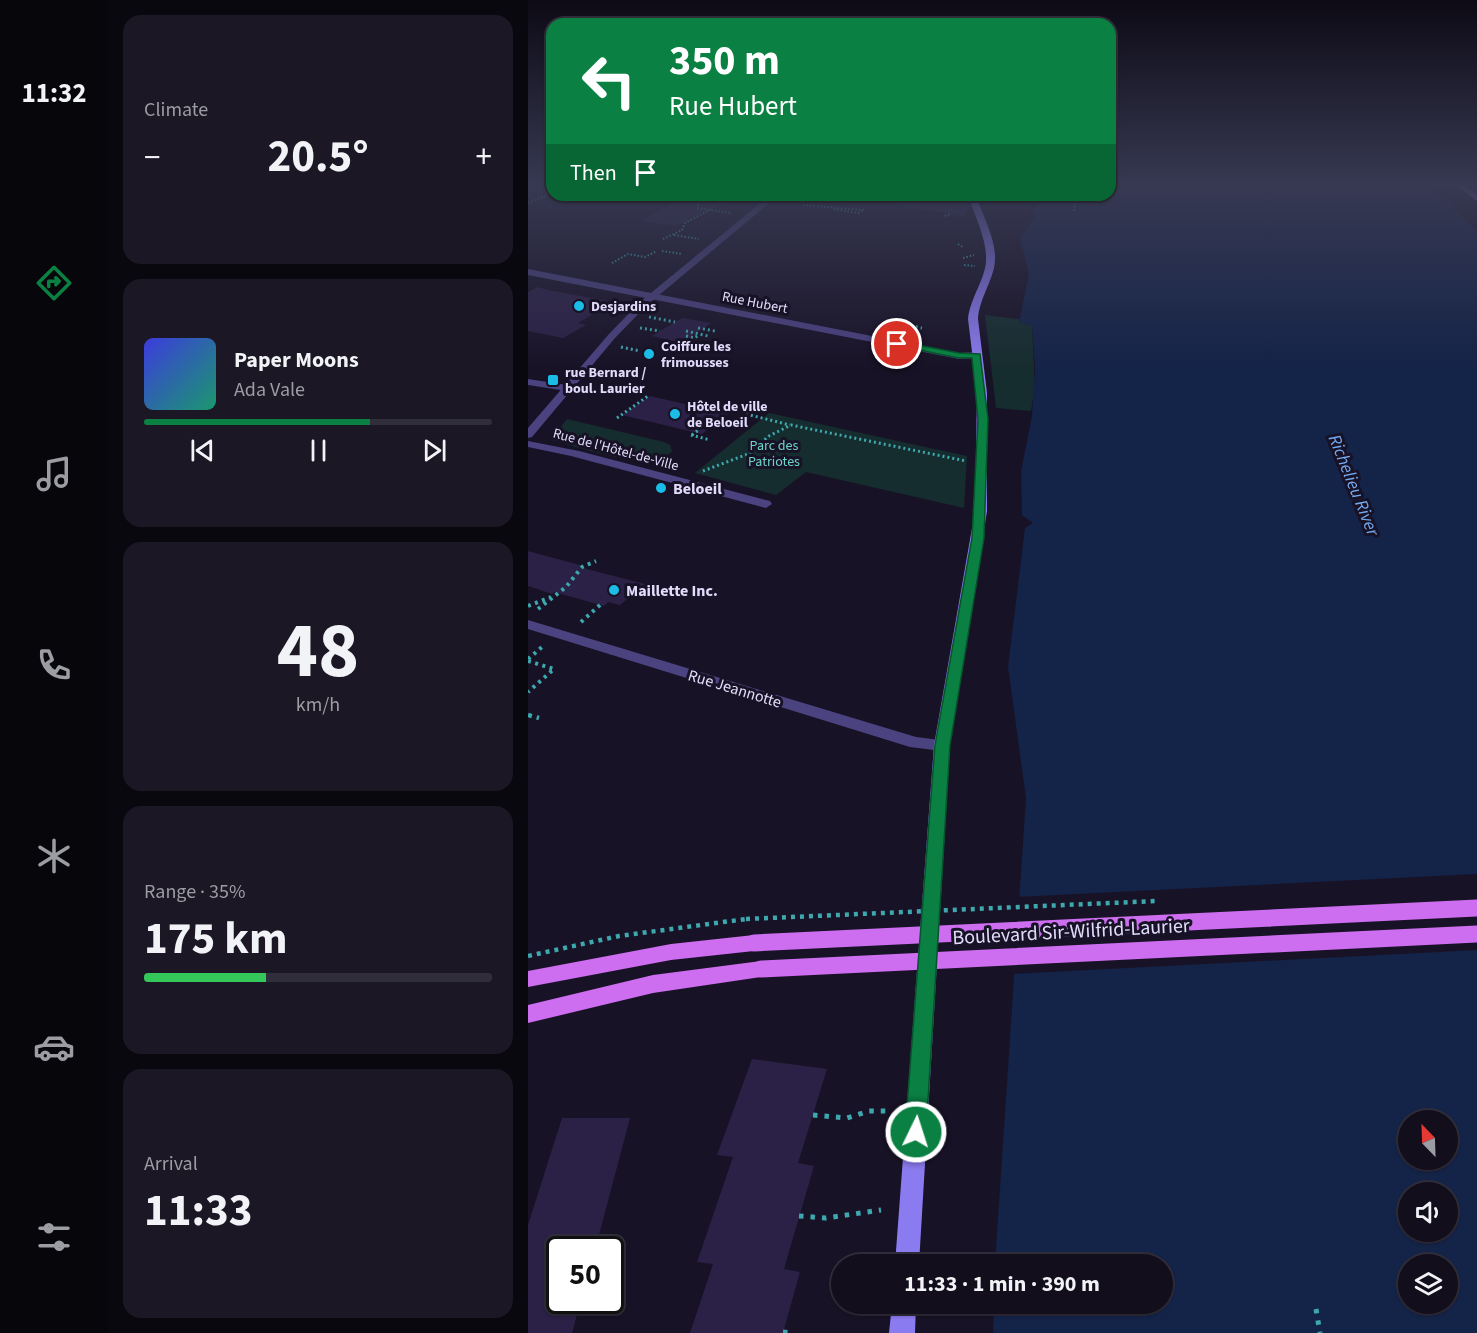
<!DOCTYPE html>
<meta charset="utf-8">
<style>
:root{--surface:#120e1c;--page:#1b1725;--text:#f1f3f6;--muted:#9c9ca3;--line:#312e3b;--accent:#0b8043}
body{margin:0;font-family:"Source Sans 3",sans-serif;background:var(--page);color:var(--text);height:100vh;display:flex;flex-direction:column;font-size:22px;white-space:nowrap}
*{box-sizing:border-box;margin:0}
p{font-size:20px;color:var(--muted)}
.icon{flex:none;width:33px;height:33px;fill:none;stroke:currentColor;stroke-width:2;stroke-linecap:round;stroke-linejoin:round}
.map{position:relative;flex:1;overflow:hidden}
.sheet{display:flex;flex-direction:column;gap:15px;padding:15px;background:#0a080f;width:420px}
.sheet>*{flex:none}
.hud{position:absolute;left:18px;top:18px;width:570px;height:183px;border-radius:18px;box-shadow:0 2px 4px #0004,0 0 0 2px var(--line);background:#0b8043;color:#fff;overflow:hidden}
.needle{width:39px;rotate:337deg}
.buttons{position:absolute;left:870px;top:1110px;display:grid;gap:12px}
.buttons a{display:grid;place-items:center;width:60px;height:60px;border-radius:50%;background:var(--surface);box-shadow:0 2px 4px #0004,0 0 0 2px var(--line);font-size:30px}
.speed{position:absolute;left:18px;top:1236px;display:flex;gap:12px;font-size:30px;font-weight:700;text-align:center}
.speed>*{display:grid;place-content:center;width:78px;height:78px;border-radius:50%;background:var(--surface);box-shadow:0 2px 4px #0004,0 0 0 2px var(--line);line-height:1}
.speed .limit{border:3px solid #111;border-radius:9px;background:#fff;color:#111}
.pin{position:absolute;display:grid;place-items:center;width:51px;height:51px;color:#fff;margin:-26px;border:3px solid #fff;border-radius:50%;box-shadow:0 2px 6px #0007}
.me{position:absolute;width:66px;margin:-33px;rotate:4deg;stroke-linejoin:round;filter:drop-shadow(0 0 4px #0008)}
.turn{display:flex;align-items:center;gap:21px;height:126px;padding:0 24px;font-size:27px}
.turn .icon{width:78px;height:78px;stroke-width:2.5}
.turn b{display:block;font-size:42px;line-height:51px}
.then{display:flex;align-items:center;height:57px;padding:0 24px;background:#0003;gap:12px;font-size:22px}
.big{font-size:45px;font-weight:700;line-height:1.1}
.sheet .card{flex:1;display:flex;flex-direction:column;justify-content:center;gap:9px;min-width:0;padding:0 21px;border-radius:18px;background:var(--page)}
.sheet .dial{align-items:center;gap:0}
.dial b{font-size:78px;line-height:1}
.song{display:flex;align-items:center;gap:18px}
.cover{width:72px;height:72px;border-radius:9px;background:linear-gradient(135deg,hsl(240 70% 55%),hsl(160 70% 35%))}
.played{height:6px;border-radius:3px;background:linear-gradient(90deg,var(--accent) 65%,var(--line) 65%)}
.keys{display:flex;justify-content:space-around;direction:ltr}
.heat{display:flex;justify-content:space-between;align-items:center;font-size:33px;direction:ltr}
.charge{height:9px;border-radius:4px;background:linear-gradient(90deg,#34c759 35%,var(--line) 0)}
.trip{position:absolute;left:303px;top:1254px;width:342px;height:60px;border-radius:30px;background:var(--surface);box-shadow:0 2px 4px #0004,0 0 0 2px var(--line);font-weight:700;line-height:60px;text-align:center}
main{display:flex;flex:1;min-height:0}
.tabs{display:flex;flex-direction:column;width:108px;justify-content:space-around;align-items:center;background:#07060b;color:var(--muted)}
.tabs .icon{width:42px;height:42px}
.tabs .on{color:var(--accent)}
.tabs b{font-size:27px;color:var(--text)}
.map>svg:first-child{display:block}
</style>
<main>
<nav class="tabs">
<b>11:32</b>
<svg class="icon on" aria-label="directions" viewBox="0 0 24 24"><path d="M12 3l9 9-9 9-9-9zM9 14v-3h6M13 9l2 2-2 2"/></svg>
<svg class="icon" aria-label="music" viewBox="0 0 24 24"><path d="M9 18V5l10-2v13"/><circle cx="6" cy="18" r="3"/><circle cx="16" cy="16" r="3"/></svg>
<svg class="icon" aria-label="phone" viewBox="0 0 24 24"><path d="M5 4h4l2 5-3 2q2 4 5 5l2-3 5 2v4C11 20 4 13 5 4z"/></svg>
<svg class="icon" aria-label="climate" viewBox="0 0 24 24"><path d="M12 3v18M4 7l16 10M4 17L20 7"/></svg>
<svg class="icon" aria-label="car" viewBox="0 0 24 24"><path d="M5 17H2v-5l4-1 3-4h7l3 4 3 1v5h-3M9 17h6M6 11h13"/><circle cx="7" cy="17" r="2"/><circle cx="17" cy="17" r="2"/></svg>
<svg class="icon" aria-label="filters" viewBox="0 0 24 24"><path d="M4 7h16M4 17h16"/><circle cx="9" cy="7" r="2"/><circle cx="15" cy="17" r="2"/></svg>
</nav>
<section class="sheet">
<div class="card"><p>Climate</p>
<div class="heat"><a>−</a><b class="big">20.5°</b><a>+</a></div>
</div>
<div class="card">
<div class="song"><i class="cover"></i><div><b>Paper Moons</b><p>Ada Vale</p></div></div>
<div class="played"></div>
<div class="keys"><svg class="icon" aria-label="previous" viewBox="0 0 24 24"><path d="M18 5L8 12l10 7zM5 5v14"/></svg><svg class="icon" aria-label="pause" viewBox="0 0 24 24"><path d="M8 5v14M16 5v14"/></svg><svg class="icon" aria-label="next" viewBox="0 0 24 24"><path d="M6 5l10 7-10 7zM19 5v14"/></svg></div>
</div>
<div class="card dial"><b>48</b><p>km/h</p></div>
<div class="card"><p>Range · 35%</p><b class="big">175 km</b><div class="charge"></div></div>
<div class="card"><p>Arrival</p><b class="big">11:33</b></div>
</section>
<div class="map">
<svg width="949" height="1333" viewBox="0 0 949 1333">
<rect width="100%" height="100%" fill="#181226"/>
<!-- green -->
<path fill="#162d2f" d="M457 315 491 319V322L504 325 507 387 503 411 468 408Z
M241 413 439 456 436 508 278 472 248 495 167 473Z
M39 419 136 442 142 445 144 451C126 475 49 446 23 440Z"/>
<!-- water -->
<path fill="#142348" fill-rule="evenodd" d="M582 183H895L916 197 949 232V1333H465L466 1304H634V1264H467L498 798 480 667 497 528 505 523 494 515 493 471 504 416 507 368 504 326 491 322 501 274 492 239 506 217 508 195H582ZM880 1120H920V1160H880ZM880 1192H920V1232H880ZM880 1264H920V1304H880Z"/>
<!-- pier -->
<path fill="#181226" d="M949 874V950L483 974 488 897Z"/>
<!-- building -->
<path fill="#2b2045" d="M161 195H213L148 226 112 221Z
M371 195H438L442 206 436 216 370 205Z
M9 287 20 290 85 302 50 323 58 325 35 338 0 331V292Z
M154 318 183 323 154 343 124 336Z
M122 396 200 414 174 434 94 415Z
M0 551 52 565 51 567 117 584 92 605 80 602 76 606 26 592 24 594 0 586Z
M224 1059 299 1069 270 1163 286 1166 256 1269 272 1272 255 1333H162L185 1264 169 1262 205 1157 189 1155Z
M34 1118H102L67 1250H32V1300H53L44 1333H0V1225Z"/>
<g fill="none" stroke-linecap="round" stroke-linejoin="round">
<!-- path-far4 -->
<path stroke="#3da8ad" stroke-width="2" stroke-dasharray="1.5 2" stroke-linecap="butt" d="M0 189 23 193
M507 201 546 202
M0 203 24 193
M170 204V208L204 213
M275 205 336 210 330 213 304 209
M546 211 547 195
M417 216 422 214
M146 235 171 239
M135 239 154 230 157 223 182 210
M430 244 435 247
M134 251 154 254
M435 258 446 255
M84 263 100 254 117 257 129 251
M436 265 447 266
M82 305 78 307 90 310"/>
<!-- path-far3 -->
<path stroke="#3da8ad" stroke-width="3" stroke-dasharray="2 3" stroke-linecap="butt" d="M121 317 147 322
M112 328 132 331
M170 328 187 331
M375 330 380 325 394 328
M158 331 180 336
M158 336 166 338 171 335
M93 347 112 351
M218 414 262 425
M89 418 120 396
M163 435 182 440
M164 435 172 429
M175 471 220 454 241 436 263 425 438 461"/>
<!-- path-far2 -->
<path stroke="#3da8ad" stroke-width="4" stroke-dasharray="3 4.5" stroke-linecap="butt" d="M0 606 23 597
M10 609 38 587 54 567 68 561
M53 622 72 605
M0 659 14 647
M0 661 26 669 0 692"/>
<!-- path-far1 -->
<path stroke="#3da8ad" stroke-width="4.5" stroke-dasharray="4 5" stroke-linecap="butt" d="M0 715 11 718
M0 956 91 936 218 919"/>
<!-- path -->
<path stroke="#3da8ad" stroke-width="5" stroke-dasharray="4.5 7" stroke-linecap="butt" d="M285 1115 319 1118 341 1111H362
M271 1216 298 1218 353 1210
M788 1309 792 1333
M255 1332 266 1333"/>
<!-- minor -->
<path fill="#4b4280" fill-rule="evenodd" d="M939 188 949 189V193L936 192Z
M0 269 431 353 449 352 454 355 449 358 431 359 0 275Z
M0 379 39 385 44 388 39 391 0 385Z
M0 441 51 451 242 501 244 504 238 508 43 456 0 447Z"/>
<!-- tertiary -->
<path fill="#4b4280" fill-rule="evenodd" d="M242 195H251L118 306 87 338 4 437 0 438V428L81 334 112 302Z
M0 620 388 737 420 741 422 745 420 749 414 751 382 747 0 629Z"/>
<!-- secondary -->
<path fill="#8b7bf1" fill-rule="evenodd" d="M440 195H448C454 214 468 239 467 259 467 278 451 298 450 319L459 393V511L422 745 391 1264H367L406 745 447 511 449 393 440 319C442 298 458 278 458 260 459 239 446 214 440 195Z
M364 1304H388L387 1333H361Z"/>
<!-- primary -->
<path fill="#cd6df0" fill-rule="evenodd" d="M925 183H933L949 195V201Z
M226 935 233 937 236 943 233 949 226 951 143 960 0 987V971L143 944Z
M233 961 240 963 243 969 240 975 233 977 125 993 0 1023V1005L125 975Z"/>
<!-- path-bridge -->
<path stroke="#3da8ad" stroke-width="4.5" stroke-dasharray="4 5" stroke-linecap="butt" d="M218 919 628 901"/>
<!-- primary-bridge -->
<path stroke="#cd6df0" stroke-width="17" d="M226 943 949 908
M233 969 949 934"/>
</g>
<!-- sky -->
<linearGradient id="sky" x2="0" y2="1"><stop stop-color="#0d0a15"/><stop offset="0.5" stop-color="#373952"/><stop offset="1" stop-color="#373952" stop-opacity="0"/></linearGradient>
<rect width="949" height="369" fill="url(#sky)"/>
<!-- route -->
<path fill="#0b8043" stroke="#07532c" stroke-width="1.5" d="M369 341 431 353 452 354 460 419 456 538 422 745 398 1132 395 1138 388 1141 380 1138 377 1132 407 745 444 538 450 419 444 358H431L366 345 365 344Z"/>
<!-- markers -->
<g fill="#1bbde7" stroke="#181226" stroke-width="2">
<circle cx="51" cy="306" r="6"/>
<circle cx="121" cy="354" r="6"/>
<rect x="19" y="374" width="12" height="12" rx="3"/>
<circle cx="147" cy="414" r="6"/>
<circle cx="133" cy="488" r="6"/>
<circle cx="86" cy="590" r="6"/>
</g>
<g text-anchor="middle" stroke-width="6" stroke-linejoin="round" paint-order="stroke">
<!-- far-street labels -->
<g font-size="14" fill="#e2dbfb" stroke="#181226">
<text transform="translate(227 302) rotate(11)" y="5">Rue Hubert</text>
<text transform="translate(88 449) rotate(15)" y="5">Rue de l'Hôtel-de-Ville</text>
</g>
<!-- far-poi labels -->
<g font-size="14" font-weight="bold" fill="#e2dbfb" stroke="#181226" text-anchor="start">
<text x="63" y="311">Desjardins</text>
<text x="133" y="351">Coiffure les<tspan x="133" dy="16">frimousses</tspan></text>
<text x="37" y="377">rue Bernard /<tspan x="37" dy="16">boul. Laurier</tspan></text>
<text x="159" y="411">Hôtel de ville<tspan x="159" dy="16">de Beloeil</tspan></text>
</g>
<!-- far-park labels -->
<g font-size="14" fill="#6dd4c6" stroke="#181226">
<text x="246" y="450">Parc des<tspan x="246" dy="16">Patriotes</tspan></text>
</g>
<!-- poi labels -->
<g font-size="16" font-weight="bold" fill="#e2dbfb" stroke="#181226" text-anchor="start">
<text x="145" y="494">Beloeil</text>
<text x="98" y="596">Maillette Inc.</text>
</g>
<!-- street labels -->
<g font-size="16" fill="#e2dbfb" stroke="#181226">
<text transform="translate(207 688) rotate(17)" y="6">Rue Jeannotte</text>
</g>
<!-- water labels -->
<g font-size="18" font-style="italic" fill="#73a9f0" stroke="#181226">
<text transform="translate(826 485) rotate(68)" y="6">Richelieu River</text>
</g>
<!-- near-street labels -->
<g font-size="20" fill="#e2dbfb" stroke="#181226">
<text transform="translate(543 931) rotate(-3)" y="7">Boulevard Sir-Wilfrid-Laurier</text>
</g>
</g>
</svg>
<div class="buttons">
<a><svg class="needle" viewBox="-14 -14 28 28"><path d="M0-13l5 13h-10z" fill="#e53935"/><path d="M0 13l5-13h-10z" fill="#9c9ca3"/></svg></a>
<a><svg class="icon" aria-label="sound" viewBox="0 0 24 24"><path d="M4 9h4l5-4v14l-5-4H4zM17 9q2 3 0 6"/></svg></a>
<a><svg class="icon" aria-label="layers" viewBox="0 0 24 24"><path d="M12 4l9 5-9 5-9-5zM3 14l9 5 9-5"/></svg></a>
</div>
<div class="speed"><div class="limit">50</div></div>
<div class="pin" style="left:369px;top:344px;background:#d93025"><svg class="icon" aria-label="arrive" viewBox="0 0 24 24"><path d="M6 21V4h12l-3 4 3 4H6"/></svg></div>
<svg class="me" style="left:388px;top:1132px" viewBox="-20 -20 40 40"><circle r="17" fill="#0b8043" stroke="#fff" stroke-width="3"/><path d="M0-11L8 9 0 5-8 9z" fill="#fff"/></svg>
<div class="trip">11:33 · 1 min · 390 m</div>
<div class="hud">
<div class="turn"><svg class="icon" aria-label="left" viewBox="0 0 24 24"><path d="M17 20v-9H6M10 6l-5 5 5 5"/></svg><div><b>350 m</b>Rue Hubert</div></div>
<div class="then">Then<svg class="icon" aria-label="arrive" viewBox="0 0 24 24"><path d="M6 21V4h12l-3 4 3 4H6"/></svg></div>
</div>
</div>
</main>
